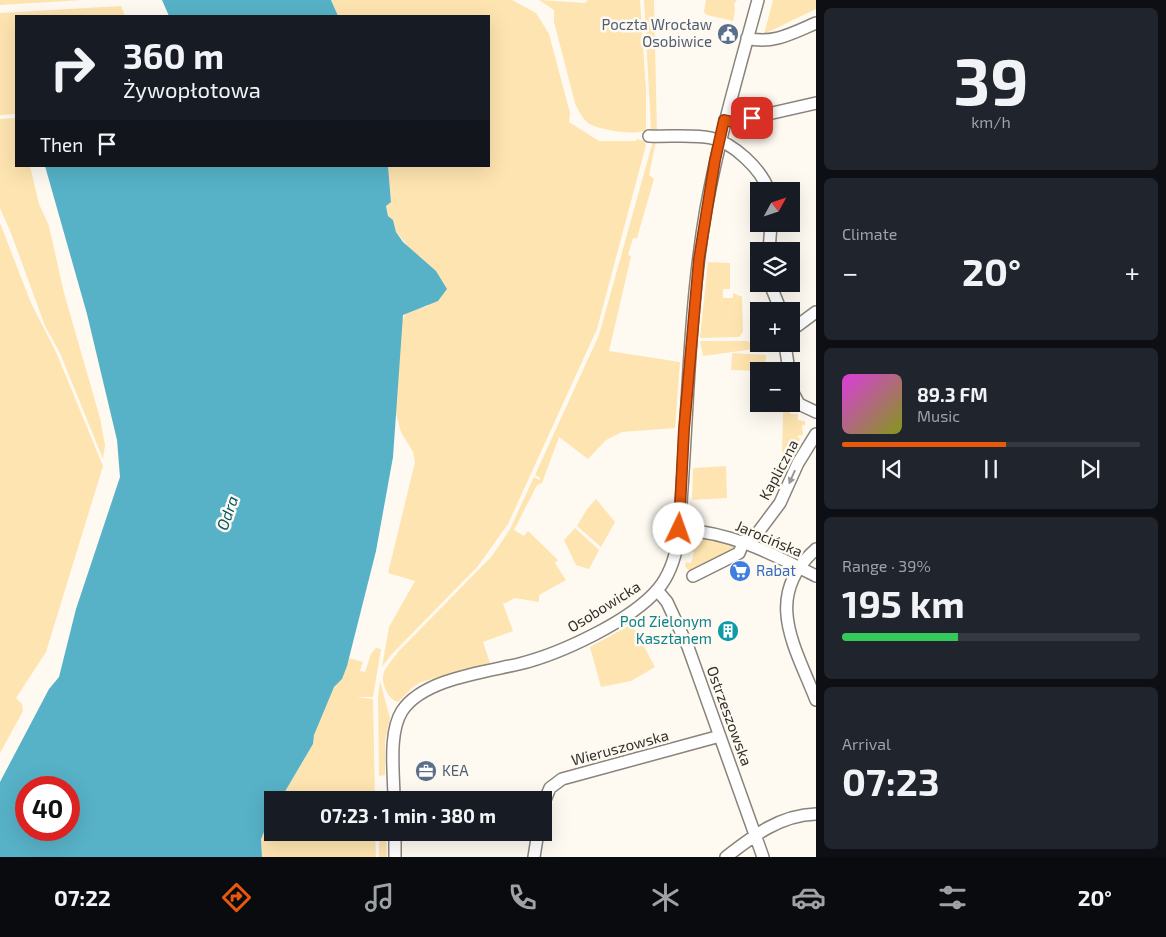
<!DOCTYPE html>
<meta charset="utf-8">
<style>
:root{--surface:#171b24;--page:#20242c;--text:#f1f3f6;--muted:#9ea1a6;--line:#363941;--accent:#ea580c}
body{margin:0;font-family:"Exo 2",sans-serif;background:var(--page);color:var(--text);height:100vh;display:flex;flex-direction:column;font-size:19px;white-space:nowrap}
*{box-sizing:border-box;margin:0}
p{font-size:16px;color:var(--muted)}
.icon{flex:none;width:28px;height:28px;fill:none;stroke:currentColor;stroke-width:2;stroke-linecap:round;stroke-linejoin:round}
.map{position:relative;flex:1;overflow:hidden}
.panel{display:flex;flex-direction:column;gap:8px;padding:8px;background:#0d0f14;width:350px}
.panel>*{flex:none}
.banner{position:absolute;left:15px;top:15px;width:475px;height:152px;border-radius:0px;box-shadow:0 5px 20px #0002;background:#171b24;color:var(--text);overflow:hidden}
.needle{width:32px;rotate:50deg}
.controls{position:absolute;left:750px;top:182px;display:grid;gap:10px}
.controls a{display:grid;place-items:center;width:50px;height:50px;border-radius:0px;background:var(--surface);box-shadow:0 5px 20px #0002;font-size:25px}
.speed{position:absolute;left:15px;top:776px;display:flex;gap:10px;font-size:25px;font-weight:700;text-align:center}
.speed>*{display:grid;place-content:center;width:65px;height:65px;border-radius:50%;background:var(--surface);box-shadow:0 5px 20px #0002;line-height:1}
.speed .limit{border:8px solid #d22;background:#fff;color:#111}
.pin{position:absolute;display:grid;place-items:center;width:42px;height:42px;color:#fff;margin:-21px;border-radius:10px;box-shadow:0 2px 8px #0006}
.me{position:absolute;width:55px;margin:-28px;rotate:3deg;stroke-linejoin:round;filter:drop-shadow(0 0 4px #0008)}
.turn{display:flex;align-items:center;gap:18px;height:105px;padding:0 25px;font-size:22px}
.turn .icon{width:65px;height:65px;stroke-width:2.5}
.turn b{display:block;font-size:35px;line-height:42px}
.then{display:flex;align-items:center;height:48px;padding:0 25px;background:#0003;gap:10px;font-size:19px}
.big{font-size:38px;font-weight:700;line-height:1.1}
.panel .widget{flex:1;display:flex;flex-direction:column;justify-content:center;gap:8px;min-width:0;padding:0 18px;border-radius:8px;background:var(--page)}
.panel .dial{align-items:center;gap:0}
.dial b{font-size:65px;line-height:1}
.song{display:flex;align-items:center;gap:15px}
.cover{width:60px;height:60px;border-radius:8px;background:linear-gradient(135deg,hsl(300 70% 55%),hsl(70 70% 35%))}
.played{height:5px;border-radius:2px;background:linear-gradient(90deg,var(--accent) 55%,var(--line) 55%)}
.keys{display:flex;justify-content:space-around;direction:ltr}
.heat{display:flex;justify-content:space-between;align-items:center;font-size:28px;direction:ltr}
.charge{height:8px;border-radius:4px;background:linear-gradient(90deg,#34c759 39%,var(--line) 0)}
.trip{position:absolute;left:264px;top:791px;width:288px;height:50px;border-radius:0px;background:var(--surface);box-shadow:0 5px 20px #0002;font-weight:700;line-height:50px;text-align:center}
.tab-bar{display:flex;height:80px;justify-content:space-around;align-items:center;background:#090b0e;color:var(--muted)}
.tab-bar .icon{width:35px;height:35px}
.tab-bar .on{color:var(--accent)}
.tab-bar b{font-size:22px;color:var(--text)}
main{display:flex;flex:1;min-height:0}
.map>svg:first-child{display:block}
</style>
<main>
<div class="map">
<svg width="816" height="857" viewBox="0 0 816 857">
<rect width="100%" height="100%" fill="#fefaf1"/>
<!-- green -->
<path fill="#fee4b0" d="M0 0H82L0 5Z
M331 0H512L536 13 549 34 570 113 569 122 599 141H636L637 139 644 141 646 145 597 329 508 524 478 566 391 655 382 667 389 627 415 581 388 573 415 462 413 452 401 432 395 410 402 321 406 312 428 306 407 245 396 232 393 220 388 216 386 206 391 201 388 166H489V16H338Z
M539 0 585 3 588 0H640L646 90V130C636 136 598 130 588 123 582 118 578 110 575 103L554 22V10Z
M644 0H654L657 133 651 129Z
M706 0H737L734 4 735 10 733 21 707 15 704 12Z
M773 0H816V9L764 34Z
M121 6 125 16H16V114L0 115V13Z
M16 118V166H30L39 204 49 226 64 293 100 418 105 445 103 459 60 353 45 326 11 233 0 208V119Z
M653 141H656L649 175 654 179 637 238H633L628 255 631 256 629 265 609 351 680 362 675 428 622 432 606 440 588 459 559 437 542 483 537 485 514 530 524 536 528 531 558 560 555 563 566 580 539 595V602L515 598 503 604 513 631 483 642 490 663 421 682 413 687 398 702C388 700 380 682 384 672 387 665 394 658 398 652L492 556 510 529 534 477 540 480V478L535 475 599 335Z
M0 223 31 303 56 352 103 466 46 652 16 698 22 704 23 711 0 753Z
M708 262 730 263V289H723V298H733V293L742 297 743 332 739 337 700 338Z
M700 341H748L755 348 765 344H776V346L703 356Z
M732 353 766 355 765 371 731 370Z
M787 409 791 414H798V420L805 421V425H802L803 435 797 436 800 439 799 444H793L792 451 794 455 791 458 782 457 783 412Z
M726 466 727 498 692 500 693 468Z
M596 499 615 522 601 547 577 526 587 509Z
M575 528 599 550 589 569 576 565 564 540Z
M699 537 733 544 738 548 691 573 685 566 686 562 691 563 694 552 688 551 690 541Z
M632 624 655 667 631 681 601 687 590 647Z
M376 648 381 649 373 697H356L373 699 375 800H280L313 744C314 729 325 701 333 689 340 678 346 671 349 658L363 662 360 671 365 672 371 654Z
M380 681 390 718 385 742V775L379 776 378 697Z
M272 814V832L375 833 376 857H262L261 839Z
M379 833H386L387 857H379Z"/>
<!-- water -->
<path fill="#57b2c7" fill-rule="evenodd" d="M162 0H331L338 16H169Z
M45 166H388L391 202 386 206 388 216 393 220 396 232 403 242 436 271 447 289 438 301 403 315 393 457 376 551 347 666 342 679 334 687 314 735 313 744 280 800H272V814L261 839 262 857H0V782L49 689 59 677 76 609 120 477 117 440 87 314ZM26 788H69V830H26Z"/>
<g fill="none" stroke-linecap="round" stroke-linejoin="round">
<!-- minor casing -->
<g stroke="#88847d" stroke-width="14">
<path id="minor" d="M747 38C772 45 793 33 816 23
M725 120 733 122 816 103
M649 136C668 137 693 134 711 138 734 143 761 169 769 191
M769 251 771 224
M770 284 781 311
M791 327 797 326 816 312
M785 344 789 371
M791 389 799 404 816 412
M679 529C733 533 769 552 816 576
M750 543 780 503 798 463 816 434
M816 549C762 597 795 646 816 700
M693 576 739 553 744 541
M657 590 667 602 688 647 763 857
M394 800C394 774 388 733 402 711 423 679 485 672 519 664 560 654 631 621 658 589 669 576 675 558 678 541 688 431 687 319 706 209 719 138 739 70 758 0
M542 807 550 788 562 779 720 736
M395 832V857
M534 857 538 832
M726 857C753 836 780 815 816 814"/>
</g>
<!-- minor -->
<use href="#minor" stroke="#fff" stroke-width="11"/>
</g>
<!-- one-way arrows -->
<defs><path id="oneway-solid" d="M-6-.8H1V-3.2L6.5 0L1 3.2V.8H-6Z" transform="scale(1.25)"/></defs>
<use fill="#989896" href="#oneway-solid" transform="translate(792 477) rotate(114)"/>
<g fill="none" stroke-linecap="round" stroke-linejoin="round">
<!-- route casing -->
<g stroke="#983908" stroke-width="12">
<path id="route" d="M679 529 684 429 699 259 715 160 724 120 733 122 752 118"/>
</g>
<!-- route -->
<use href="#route" stroke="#ea580c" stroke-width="9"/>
</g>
<!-- icons -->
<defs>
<g id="civic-disc" transform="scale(1.125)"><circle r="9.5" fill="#5c6f8a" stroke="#fefaf1"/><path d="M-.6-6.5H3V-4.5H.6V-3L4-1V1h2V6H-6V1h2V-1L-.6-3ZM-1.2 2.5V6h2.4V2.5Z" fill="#fff"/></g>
<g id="supermarket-disc" transform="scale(1.125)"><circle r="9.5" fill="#3f7fe0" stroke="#fefaf1"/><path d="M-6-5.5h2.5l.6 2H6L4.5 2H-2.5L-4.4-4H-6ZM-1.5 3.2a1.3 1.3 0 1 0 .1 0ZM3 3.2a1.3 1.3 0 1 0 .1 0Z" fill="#fff"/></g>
<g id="building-disc" transform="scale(1.125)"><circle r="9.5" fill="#0f9aa8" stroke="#fefaf1"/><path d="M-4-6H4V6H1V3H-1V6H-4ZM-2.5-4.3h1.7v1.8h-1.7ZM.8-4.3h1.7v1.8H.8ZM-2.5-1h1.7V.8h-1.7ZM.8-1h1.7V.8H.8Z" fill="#fff"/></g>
<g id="office-disc" transform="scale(1.125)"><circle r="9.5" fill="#5c6f8a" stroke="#fefaf1"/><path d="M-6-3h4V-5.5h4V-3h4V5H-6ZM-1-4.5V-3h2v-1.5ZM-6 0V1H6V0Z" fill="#fff"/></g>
</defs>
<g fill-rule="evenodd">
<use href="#civic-disc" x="728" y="34"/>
<use href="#supermarket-disc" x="740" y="571"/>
<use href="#building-disc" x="728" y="631"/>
<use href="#office-disc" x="426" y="771"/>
</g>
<g text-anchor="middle" stroke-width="5" stroke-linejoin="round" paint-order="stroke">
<!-- service labels -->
<g font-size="15" fill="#4e5e75" stroke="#fefaf1" text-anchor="end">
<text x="712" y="30">Poczta Wrocław<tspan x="712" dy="17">Osobiwice</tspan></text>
<text x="442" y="776" text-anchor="start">KEA</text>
</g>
<!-- street labels -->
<g font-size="15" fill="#31302c" stroke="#fefaf1">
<text transform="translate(779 470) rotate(-62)" y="5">Kapliczna</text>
<text transform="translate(769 539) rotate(23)" y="5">Jarocińska</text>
<text transform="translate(604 607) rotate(-32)" y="5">Osobowicka</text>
<text transform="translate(729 716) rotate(70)" y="5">Ostrzeszowska</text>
<text transform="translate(620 748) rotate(-15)" y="5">Wieruszowska</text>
</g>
<!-- shop labels -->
<g font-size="15" fill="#366cbe" stroke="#fefaf1" text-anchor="start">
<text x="756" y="576">Rabat</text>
</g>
<!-- culture labels -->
<g font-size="15" fill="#0d838f" stroke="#fefaf1" text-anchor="end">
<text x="712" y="627">Pod Zielonym<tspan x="712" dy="17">Kasztanem</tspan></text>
</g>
<!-- water labels -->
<g font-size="16" font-style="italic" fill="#035766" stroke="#fefaf1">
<text transform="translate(227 513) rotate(-71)" y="6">Odra</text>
</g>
</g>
</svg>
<div class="controls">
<a><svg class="needle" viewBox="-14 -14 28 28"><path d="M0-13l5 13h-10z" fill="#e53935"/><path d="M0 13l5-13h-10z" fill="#9ea1a6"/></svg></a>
<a><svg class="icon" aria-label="layers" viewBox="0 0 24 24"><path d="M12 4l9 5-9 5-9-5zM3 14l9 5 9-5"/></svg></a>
<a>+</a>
<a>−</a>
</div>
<div class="speed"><div class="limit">40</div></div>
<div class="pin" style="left:752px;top:118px;background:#d93025"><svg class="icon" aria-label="arrive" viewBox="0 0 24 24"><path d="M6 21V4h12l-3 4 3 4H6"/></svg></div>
<svg class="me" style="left:679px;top:529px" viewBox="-20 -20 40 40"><circle r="19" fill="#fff"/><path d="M0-13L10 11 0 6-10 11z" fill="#ea580c"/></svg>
<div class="trip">07:23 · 1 min · 380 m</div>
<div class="banner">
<div class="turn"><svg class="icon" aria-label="right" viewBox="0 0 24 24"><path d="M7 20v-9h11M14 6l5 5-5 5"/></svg><div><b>360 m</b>Żywopłotowa</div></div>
<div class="then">Then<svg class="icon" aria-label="arrive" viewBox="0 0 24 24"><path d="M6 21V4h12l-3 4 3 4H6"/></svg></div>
</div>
</div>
<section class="panel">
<div class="widget dial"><b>39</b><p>km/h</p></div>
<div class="widget"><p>Climate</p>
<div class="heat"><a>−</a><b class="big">20°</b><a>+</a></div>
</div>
<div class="widget">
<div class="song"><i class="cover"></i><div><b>89.3 FM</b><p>Music</p></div></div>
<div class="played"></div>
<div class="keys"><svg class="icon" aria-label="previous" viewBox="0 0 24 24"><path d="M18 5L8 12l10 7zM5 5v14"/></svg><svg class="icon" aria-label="pause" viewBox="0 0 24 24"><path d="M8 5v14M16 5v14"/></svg><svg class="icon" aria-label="next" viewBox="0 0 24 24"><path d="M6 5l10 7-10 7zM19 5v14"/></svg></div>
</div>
<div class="widget"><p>Range · 39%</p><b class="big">195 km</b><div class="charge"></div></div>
<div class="widget"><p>Arrival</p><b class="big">07:23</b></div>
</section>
</main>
<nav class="tab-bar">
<b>07:22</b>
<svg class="icon on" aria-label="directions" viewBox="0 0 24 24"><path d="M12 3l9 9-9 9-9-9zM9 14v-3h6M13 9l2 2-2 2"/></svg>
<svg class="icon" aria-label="music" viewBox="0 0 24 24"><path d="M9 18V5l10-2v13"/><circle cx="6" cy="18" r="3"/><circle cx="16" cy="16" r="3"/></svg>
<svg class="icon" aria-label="phone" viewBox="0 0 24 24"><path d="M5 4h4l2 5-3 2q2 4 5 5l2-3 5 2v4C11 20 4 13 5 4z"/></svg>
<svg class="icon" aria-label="climate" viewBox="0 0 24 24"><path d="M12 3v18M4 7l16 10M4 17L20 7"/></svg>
<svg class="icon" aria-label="car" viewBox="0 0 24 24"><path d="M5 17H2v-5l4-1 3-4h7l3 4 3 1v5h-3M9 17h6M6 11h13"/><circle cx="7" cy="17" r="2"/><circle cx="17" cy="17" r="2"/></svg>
<svg class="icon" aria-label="filters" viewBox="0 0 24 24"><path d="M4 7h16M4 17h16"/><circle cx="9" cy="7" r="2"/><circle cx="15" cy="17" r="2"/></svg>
<b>20°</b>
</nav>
